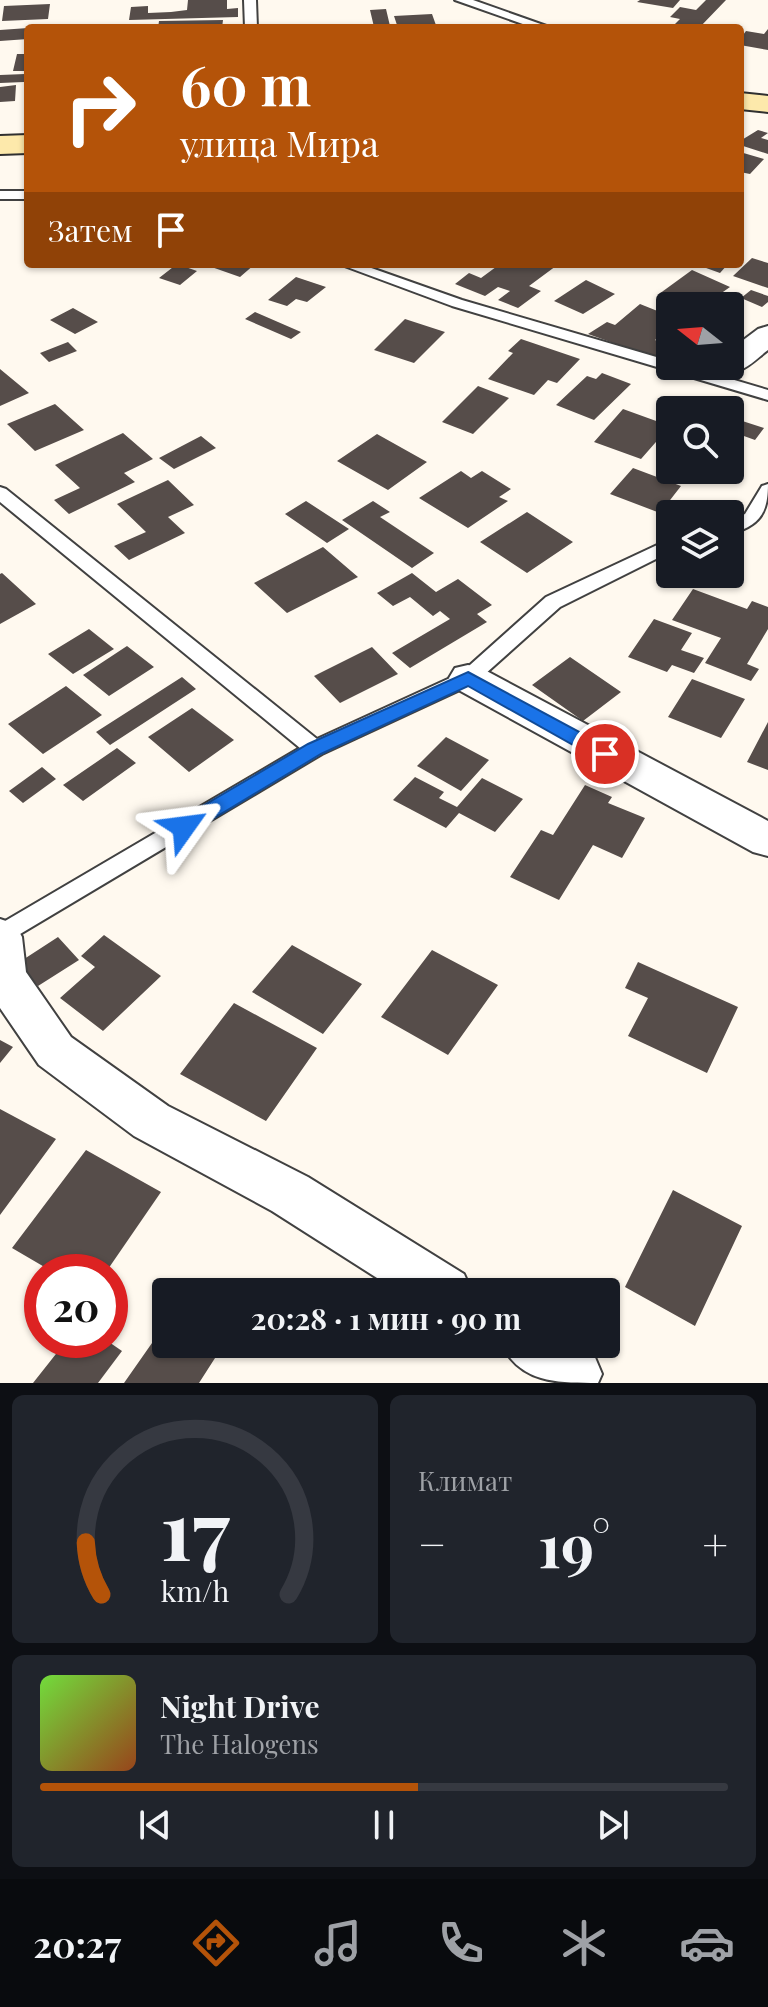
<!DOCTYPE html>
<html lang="ru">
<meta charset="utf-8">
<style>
:root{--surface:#171b24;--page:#20242c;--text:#f1f3f6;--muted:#9ea1a6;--line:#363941;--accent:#b45309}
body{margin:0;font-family:"Playfair Display",serif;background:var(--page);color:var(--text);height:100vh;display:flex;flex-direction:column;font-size:30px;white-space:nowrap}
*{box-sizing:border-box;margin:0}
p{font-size:26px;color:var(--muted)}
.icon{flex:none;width:44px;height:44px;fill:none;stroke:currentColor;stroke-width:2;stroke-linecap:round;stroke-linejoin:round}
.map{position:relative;height:1383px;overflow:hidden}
.side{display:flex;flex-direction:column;gap:12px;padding:12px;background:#0d0f14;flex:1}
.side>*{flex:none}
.guide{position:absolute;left:24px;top:24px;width:720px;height:244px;border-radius:8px;box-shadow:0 2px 6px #0004;background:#b45309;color:#fff;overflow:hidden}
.needle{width:52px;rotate:287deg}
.controls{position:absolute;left:656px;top:292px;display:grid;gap:16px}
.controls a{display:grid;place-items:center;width:88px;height:88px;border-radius:8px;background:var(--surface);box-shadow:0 2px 6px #0004;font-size:40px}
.speed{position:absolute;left:24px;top:1254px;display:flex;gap:16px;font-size:40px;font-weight:700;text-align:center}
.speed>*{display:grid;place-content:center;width:104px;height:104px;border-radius:50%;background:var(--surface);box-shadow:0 2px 6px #0004;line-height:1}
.speed .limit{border:12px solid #d22;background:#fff;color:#111}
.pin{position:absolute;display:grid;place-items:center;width:68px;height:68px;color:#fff;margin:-34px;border:4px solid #fff;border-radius:50%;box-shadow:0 2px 8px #0007}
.me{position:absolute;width:88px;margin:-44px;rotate:59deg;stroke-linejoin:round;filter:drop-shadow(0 0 6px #0008)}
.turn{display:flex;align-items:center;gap:28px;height:168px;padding:0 24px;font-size:36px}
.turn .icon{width:104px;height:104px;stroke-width:2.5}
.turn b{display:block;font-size:56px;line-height:68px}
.then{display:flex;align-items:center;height:76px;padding:0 24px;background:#0003;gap:16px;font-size:30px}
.big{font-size:60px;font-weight:700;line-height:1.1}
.side .tile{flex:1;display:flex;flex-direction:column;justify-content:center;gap:12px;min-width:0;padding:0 28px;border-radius:12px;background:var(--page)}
.side .dial{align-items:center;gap:0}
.dial svg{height:208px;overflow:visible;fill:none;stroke:var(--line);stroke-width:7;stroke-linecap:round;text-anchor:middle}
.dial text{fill:var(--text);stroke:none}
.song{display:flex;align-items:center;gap:24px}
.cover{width:96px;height:96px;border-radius:12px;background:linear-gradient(135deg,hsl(100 70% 55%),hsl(20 70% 35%))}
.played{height:8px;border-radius:4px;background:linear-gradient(90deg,var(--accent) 55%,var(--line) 55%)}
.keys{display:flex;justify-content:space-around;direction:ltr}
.heat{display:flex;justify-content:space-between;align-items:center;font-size:44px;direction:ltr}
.side .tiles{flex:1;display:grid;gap:12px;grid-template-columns:1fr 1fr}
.tile:last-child{grid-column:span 2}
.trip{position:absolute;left:152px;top:1278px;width:468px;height:80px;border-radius:8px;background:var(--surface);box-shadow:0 2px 6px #0004;font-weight:700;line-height:80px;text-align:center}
.tab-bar{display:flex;height:128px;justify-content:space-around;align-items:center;background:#090b0e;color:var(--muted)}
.tab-bar .icon{width:56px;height:56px}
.tab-bar .active{color:var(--accent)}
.tab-bar b{font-size:36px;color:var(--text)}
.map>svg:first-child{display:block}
</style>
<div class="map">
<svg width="768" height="1383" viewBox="0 0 768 1383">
<rect width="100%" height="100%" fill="#fff9ef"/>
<!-- building -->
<path fill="#564d4a" d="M188 0H227V9L238 8V17L129 20 131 7 148 6V13L171 12 187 10Z
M640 0H680L673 8 637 2Z
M706 0H726L699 28 672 27 680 19 670 17 680 7 696 10Z
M50 4 48 19 2 21 4 6Z
M386 9 390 26 374 27 370 10Z
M432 14 437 28H398L394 16Z
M223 20 222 28H158L159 21Z
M28 28V39L0 41V30Z
M768 29V50L740 45V39L746 31 764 34Z
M17 54H28V71H13Z
M25 74 24 82 0 83V75Z
M16 85 15 101 0 102V87Z
M758 130 768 133 761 138 768 140V154L740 145V141Z
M740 152 764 159 750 174 740 172Z
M752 258 768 263V288L733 276Z
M177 264 197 271 180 285 159 278Z
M203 264H255L240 277Z
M500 264H552L556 266 529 286 541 291 518 308 498 300 510 291 498 287 485 296 455 284 469 273 481 278Z
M695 264H728L720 273Z
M692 270 730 287 703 306H670V310L659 306 669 298 659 294Z
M296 277 326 287 307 302 296 299 287 306 268 300Z
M586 280 615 294 583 314 554 301Z
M751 290 768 296V302L762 307 741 298Z
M640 304 670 316V327L655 340 670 346V363L588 334 607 322 615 325Z
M73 308 98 322 75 334 50 320Z
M255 312 301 332 291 339 245 319Z
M405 319 445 332 414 363 374 350Z
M521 339 580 359 557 383 548 380 534 395 488 379 513 353 508 351Z
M68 342 77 351 49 362 40 353Z
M0 369 29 393 0 406Z
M602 373 631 384 594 420 556 405 587 376 596 379Z
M478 386 509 398 473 434 442 422Z
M55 404 84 430 35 451 7 424Z
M623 409 670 426 641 459 594 442Z
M730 417 764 428 755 440 730 431Z
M123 433 153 459 124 473 135 482 69 514 54 500 80 488 55 465Z
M377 434 427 462 388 490 337 461Z
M201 436 216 448 174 469 159 458Z
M633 468 681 486 660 513 610 494Z
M678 470H718L708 482Z
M461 471 471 478 482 471 511 489 499 497 508 501 468 528 419 498Z
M168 480 194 505 168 517 185 533 129 560 114 546 146 532 117 504Z
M306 501 349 529 327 543 285 514Z
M373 501 390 512 380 517 434 553 412 568 342 520Z
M527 512 573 542 527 573 480 542Z
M323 547 358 577 287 613 254 583Z
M2 573 36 604 0 624V574Z
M412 573 436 592 458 579 492 605 477 614 487 622 410 668 392 653 450 619 440 611 433 616 410 597 393 606 377 593Z
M693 589 747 609 752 601 768 607V629L747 664 759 669 751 681 705 663 721 638 672 620Z
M654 619 692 633 681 650 704 658 694 673 672 665 667 672 628 657Z
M89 629 114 649 73 674 48 654Z
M127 646 154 667 109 696 83 675Z
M372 647 398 674 340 703 314 676Z
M570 657 621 692 583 721 532 685Z
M182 677 196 689 110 745 96 732Z
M692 679 745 699 721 738 668 717Z
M66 686 102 715 43 754 8 724Z
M192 708 234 740 189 772 148 737Z
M768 722V770L747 762Z
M446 737 489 760 461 791 417 766Z
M117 748 136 763 83 801 63 785Z
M42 767 56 779 23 803 9 791Z
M415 777 444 792 439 798 457 807 482 778 523 799 495 832 459 813 446 828 393 800Z
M585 785 612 797 608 803 645 818 622 858 593 845 559 900 510 877 541 830 553 835Z
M104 935 161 976 103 1031 60 998 95 967 81 956Z
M58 937 79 960 38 986 18 963Z
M292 945 362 984 323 1034 252 992Z
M432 950 498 985 448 1055 381 1017Z
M638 962 738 1007 707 1073 628 1036 648 998 625 988Z
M234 1003 317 1048 266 1121 180 1074Z
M0 1040 13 1047 0 1063Z
M0 1109 56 1139 0 1215Z
M86 1150 161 1192 106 1272H53L12 1248Z
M673 1190 742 1226 695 1326 625 1287Z
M166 1323V1344H224L199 1383H124Z
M67 1340H106L122 1351 98 1383H33Z"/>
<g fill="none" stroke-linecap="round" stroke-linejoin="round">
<!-- lane casing -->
<g stroke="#414141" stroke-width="4">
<path id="lane" d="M244 0H256L257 28H245Z
M455 0H473L552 28H534Z
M0 191H28V199H0Z
M339 264H360L462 300 670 361V366H687L768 390V400L452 306Z
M768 484C768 514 759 526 730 534V521L745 514 762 486Z
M0 487 6 489 317 739 461 673 546 597 670 539V552L560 607 475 683 322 754 0 946V924L300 748 0 502Z"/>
</g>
<!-- street casing -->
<g stroke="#414141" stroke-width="4">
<path id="street" d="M768 326V350C752 362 741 377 719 371L715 366H730V350L758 329Z
M468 665 481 668 768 821V856L753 852 455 688 449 678 455 668Z
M0 919 15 924 22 937 26 972 71 1037 168 1106 308 1177 464 1274 472 1292H399L272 1211 134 1136 39 1065 0 1008Z
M501 1344H577L594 1355 602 1374 598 1383C556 1383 521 1383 501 1344Z"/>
</g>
<!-- secondary casing -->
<g stroke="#303030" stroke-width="4">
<path id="secondary" d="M740 93 768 96V112L740 109Z
M28 135V153L0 154V136Z"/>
</g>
<!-- lane -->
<use href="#lane" fill="#fff" fill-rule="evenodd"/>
<!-- street -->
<use href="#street" fill="#fff" fill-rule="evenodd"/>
<!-- secondary -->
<use href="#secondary" fill="#fde9ab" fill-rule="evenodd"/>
</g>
<!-- route -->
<path fill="#1a73e8" stroke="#114b97" stroke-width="2" d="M468 672 611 749 614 754 611 759H598L468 686 321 754 191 832H177L174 827 177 821 308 744Z"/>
</svg>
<div class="controls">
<a><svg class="needle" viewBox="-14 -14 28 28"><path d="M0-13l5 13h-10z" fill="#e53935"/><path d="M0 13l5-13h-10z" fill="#9ea1a6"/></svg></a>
<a><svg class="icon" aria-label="search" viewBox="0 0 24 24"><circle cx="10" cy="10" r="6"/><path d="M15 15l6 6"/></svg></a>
<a><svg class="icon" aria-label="layers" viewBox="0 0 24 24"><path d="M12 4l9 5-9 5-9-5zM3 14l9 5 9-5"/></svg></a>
</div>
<div class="speed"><div class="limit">20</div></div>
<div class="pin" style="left:605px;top:754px;background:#d93025"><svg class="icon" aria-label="arrive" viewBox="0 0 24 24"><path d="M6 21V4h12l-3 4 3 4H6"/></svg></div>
<svg class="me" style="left:184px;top:827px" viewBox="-20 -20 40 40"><path d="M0-17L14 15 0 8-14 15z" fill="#1a73e8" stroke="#fff" stroke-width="4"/></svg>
<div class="trip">20:28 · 1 мин · 90 m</div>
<div class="guide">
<div class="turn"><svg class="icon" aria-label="right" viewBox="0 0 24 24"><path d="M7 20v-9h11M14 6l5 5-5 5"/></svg><div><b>60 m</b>улица Мира</div></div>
<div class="then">Затем<svg class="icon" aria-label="arrive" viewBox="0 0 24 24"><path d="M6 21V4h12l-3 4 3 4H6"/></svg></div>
</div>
</div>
<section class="side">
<div class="tiles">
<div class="tile dial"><svg viewBox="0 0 100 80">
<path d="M14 69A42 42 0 1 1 86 69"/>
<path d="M14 69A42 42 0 0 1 8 49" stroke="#b45309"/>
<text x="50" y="56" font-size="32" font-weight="700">17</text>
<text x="50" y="72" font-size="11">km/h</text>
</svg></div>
<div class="tile"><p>Климат</p>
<div class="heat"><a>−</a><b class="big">19°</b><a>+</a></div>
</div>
<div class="tile">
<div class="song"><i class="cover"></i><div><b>Night Drive</b><p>The Halogens</p></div></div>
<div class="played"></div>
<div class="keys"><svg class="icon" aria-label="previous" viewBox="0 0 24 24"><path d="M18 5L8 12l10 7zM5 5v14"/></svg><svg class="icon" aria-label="pause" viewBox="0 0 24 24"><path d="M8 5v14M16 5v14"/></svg><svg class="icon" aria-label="next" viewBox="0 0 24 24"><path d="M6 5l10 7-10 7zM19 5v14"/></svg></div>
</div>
</div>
</section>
<nav class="tab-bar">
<b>20:27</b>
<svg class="icon active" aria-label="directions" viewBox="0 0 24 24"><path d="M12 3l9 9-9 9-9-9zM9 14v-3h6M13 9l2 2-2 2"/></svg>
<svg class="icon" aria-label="music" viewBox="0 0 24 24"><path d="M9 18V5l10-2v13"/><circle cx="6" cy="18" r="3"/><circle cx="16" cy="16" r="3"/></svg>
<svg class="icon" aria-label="phone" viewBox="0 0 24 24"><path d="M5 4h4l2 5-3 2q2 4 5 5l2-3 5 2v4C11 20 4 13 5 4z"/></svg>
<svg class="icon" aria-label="climate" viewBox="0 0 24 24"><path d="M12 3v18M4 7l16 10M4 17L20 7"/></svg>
<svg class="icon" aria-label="car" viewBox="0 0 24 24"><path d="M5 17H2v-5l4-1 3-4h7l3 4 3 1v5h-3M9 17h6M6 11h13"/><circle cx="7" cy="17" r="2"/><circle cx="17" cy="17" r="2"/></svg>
</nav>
